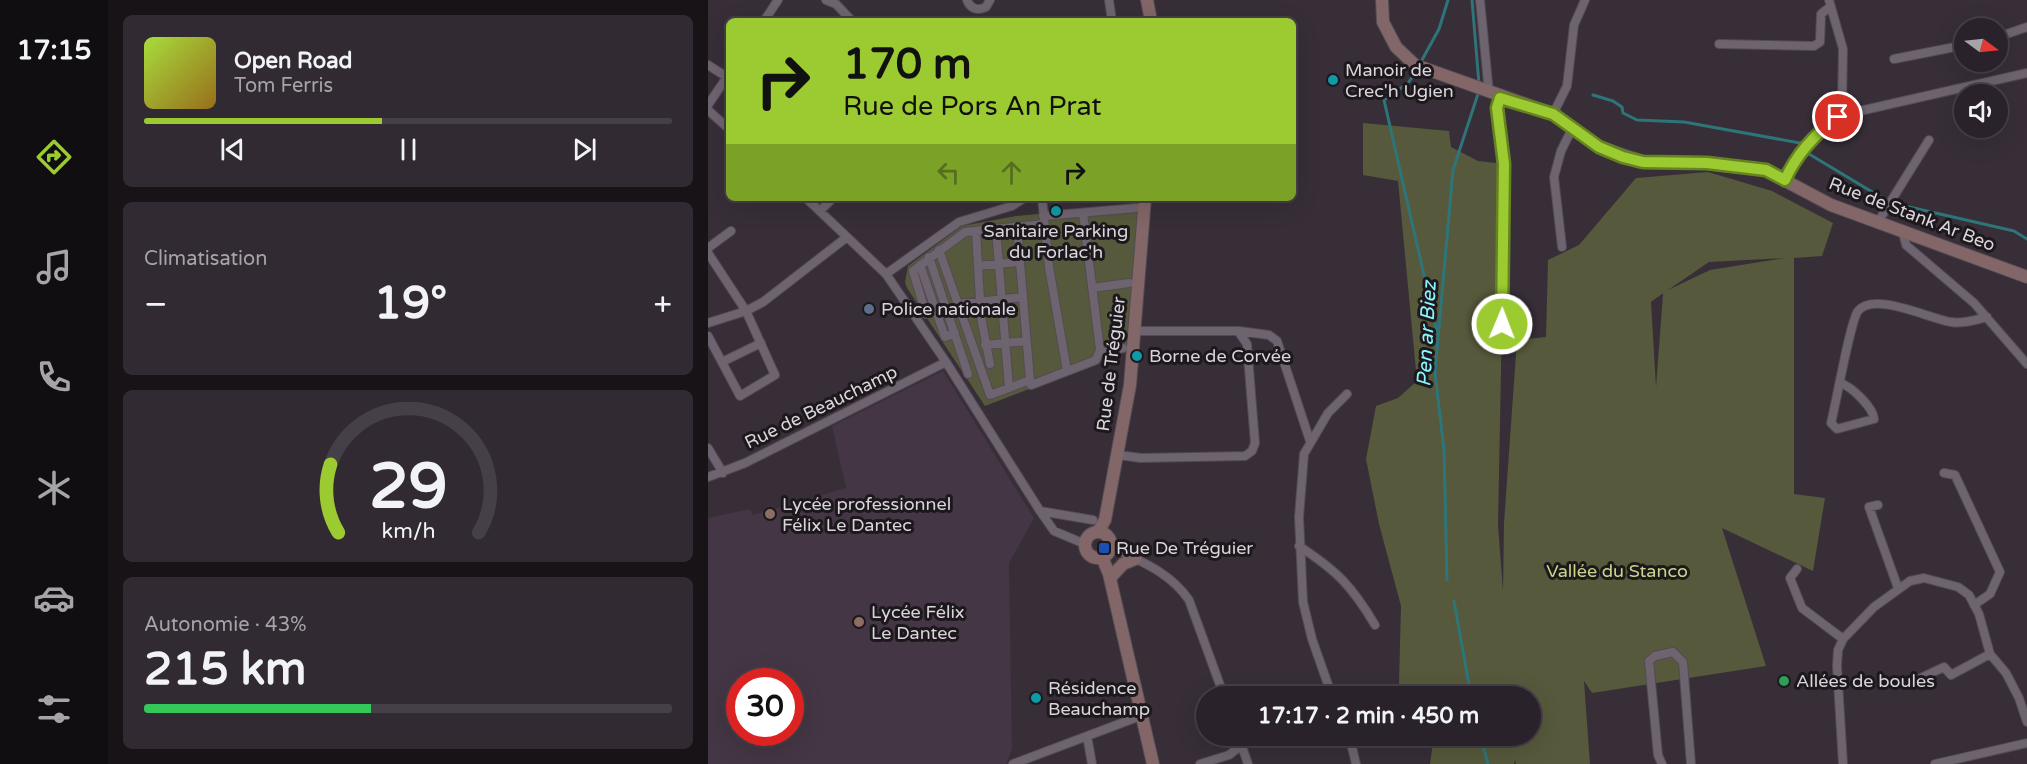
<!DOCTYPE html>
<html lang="fr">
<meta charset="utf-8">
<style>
:root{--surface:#29222a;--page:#312a32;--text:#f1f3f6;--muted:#a5a4a8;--line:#453f47;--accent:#9cca31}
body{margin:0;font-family:"Varela Round",sans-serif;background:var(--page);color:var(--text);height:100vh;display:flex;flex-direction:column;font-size:22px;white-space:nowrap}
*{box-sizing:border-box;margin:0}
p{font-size:20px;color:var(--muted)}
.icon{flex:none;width:33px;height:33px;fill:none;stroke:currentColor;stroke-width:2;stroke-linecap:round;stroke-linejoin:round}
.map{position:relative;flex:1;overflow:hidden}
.drawer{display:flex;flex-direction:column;gap:15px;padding:15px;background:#171317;width:600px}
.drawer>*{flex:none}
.banner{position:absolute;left:18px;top:18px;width:570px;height:183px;border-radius:9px;box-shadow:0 6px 24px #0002,0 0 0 2px var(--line);background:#9cca31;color:#111;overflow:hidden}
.needle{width:39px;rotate:105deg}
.fabs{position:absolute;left:1246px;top:18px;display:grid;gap:12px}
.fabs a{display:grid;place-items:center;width:54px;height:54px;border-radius:50%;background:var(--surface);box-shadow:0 6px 24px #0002,0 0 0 2px var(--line);font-size:30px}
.speed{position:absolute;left:18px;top:668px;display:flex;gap:12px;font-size:30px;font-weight:700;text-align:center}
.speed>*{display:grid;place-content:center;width:78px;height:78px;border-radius:50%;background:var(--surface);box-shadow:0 6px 24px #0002,0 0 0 2px var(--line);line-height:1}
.speed .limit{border:9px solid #d22;background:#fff;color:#111}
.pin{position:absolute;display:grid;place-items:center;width:51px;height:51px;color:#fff;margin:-26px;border:3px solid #fff;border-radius:50%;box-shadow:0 2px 6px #0007}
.me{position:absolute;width:66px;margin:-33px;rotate:1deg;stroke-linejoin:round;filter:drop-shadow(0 0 4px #0008)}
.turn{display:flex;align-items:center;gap:21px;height:126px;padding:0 18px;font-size:27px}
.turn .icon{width:78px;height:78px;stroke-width:2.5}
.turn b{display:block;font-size:42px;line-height:51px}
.lanes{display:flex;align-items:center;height:57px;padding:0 18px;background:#0003;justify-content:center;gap:30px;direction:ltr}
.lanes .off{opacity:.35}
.big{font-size:45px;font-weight:700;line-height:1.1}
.drawer .widget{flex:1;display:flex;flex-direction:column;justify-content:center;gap:9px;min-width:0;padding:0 21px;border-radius:9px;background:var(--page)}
.drawer .dial{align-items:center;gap:0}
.dial svg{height:156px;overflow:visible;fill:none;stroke:var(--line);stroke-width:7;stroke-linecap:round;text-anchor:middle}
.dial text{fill:var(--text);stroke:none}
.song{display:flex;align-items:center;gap:18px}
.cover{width:72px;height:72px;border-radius:9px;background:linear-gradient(135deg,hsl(80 70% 55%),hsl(40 70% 35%))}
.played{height:6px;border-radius:3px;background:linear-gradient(90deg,var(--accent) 45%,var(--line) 45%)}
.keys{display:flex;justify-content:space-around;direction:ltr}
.heat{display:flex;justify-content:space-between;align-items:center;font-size:33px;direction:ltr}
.charge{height:9px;border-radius:4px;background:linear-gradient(90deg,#34c759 43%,var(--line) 0)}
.trip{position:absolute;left:488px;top:686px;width:345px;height:60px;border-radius:30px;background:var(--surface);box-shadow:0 6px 24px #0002,0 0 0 2px var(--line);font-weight:700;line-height:60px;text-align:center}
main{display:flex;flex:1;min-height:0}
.dock{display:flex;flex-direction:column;width:108px;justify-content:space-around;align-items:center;background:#100e11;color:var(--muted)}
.dock .icon{width:42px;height:42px}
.dock .current{color:var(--accent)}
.dock b{font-size:27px;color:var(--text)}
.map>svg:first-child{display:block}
</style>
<main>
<nav class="dock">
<b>17:15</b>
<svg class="icon current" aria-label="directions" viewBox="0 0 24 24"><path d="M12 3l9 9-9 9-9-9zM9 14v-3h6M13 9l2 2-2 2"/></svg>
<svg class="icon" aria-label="music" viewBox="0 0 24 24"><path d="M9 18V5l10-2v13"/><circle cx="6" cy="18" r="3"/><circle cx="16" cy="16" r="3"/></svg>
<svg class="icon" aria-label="phone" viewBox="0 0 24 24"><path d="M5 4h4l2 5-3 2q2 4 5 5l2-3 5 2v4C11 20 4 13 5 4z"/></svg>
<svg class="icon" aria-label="climate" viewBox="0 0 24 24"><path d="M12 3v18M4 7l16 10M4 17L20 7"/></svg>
<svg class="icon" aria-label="car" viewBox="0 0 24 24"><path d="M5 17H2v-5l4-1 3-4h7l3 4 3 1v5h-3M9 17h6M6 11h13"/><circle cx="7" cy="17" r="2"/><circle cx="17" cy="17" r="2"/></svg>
<svg class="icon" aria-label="filters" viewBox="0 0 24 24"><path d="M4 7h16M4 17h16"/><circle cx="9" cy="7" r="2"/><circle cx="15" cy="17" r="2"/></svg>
</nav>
<section class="drawer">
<div class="widget">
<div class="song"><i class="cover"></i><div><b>Open Road</b><p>Tom Ferris</p></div></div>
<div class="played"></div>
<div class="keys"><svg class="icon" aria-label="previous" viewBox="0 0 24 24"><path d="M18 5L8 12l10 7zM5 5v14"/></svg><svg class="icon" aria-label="pause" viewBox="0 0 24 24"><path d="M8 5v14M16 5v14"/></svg><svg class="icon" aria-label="next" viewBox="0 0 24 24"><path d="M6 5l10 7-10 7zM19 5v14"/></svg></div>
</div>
<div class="widget"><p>Climatisation</p>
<div class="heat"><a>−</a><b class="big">19°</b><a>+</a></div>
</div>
<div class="widget dial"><svg viewBox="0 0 100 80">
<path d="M14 69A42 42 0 1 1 86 69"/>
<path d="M14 69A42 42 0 0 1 10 34" stroke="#9cca31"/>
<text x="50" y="56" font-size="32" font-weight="700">29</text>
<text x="50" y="72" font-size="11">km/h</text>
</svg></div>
<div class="widget"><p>Autonomie · 43%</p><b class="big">215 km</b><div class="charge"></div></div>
</section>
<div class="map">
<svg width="1319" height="764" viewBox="0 0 1319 764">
<rect width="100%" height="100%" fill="#372e38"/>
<!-- built -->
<path fill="#443644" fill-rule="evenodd" d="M235 371 326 518 301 563 304 749 298 764H0V518L42 509 45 515 138 488 124 426ZM32 681H82V732H32Z"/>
<!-- green -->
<path fill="#56593b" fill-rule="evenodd" d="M655 123 741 131 743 147 770 161 797 164 790 525 795 591 796 523 809 340 838 337 840 260 871 245 928 178 1000 172 1064 191 1125 223 1114 256 1086 258V494L1117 498 1105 571 1014 528 1058 666 884 693 876 681 882 764H808L807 760 806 764H722L725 742 721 735H822V696H698L691 683 693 606 671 524 658 459 668 406 690 398 709 381 690 181 655 175ZM1077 258 1002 270 960 290 1001 262ZM954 294H955L948 387 943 302Z
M431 205 420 351 277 406 199 288 197 282 200 266 254 226 308 216Z"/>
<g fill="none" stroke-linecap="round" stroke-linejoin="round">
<!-- stream -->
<path stroke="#2e757a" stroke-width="3" d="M764 0 771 84
M714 60 731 29 740 0
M705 76 700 83 676 100 729 332
M885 95 905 101 914 107 915 113 929 120 976 122 1092 143
M1101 154 1181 202
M1184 203 1306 231 1319 239
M739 580 736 451 727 372 745 170 770 94
M746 601 763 696
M772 735 780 764"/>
<!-- street casing -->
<g stroke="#534b54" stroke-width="10">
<path id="street" d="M118 0 128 4 144 21
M259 0C262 9 270 11 278 7L282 0
M401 0 404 21
M772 0 781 93
M1121 0 1135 49 1134 104
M56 21 70 0
M1290 37 1319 27
M1011 44 1106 46 1112 42 1113 14 1122 7
M1186 59 1257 45
M0 65 19 77
M0 105 21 74
M0 110 21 129
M1143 113 1319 73
M845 114 859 86 866 25 877 0
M1130 117 1138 119 1143 113 1142 108 1134 104
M1077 180C1089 153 1107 134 1130 117
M98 198 178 274 238 362 332 511 385 520
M334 198 341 267 359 371
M112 211 125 198
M335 216 428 208
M1170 222 1221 140
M309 227 322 380
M288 229 301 388
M268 231 273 317 282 364
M1195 233 1198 245 1266 303 1319 364
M854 247 846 177 853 151 864 129
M0 248 23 231
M231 250 282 395 322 380 323 385 388 360 392 350 375 213
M0 253 38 311 67 375 32 396 0 336
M221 257 260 374
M212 265 237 337 247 333
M270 266 311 262
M178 274 251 222 304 206 316 198
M384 288 421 283
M250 304 314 297
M218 314 205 271 257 232 336 224
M0 323 38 311 55 302 139 237
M531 331 561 335 569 341 602 441
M789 336 794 324 797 164 790 108 792 98
M277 345 317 341
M391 353 415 348
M14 362 53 343
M1132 383C1143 386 1165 407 1166 419L1129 429 1123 423C1128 404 1142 322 1150 311 1166 291 1222 319 1243 322 1255 324 1267 320 1279 317
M0 448 15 473
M410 455 433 458 537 456 544 451 547 443 539 344 530 331H427
M1236 473 1247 475 1292 572 1282 594 1266 605
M0 477 37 463 238 362
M1170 505 1161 507 1190 588
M332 511 346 531 377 544
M591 546C629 571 644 586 667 625
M403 547C432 561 462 572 481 600L516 696
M1089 569 1082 578 1094 608 1135 639
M1202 683 1236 667 1243 675 1282 654
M624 696 604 639 595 602 591 517 596 454 620 413 639 394
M530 735 540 764
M641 735 648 764
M379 736 384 764
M305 764 435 715
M492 764 521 755 534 745
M954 764 950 755 941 661 947 656 965 652 975 662 983 764
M1135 764 1129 666 1130 650 1135 639 1166 607 1202 581 1216 578 1250 587 1261 595 1271 614 1282 654 1298 673 1311 698 1319 722
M1227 764 1319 743"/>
</g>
<!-- secondary casing -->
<g stroke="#534b54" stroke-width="14">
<path id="secondary" d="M439 0 443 21
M674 0 675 22 688 47 707 65 845 114 891 147 935 162 999 163 1057 170 1123 205 1319 277
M390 532 397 520 422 385 437 198
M377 545a13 13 0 1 1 26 0a13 13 0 1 1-26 0Z
M394 557 401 574 445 764
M402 578 415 564 427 559"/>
</g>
<!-- street -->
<use href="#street" stroke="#6e646f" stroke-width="8"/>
<!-- secondary -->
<use href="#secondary" stroke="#836667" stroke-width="12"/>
</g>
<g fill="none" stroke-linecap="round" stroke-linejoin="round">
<!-- route casing -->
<g stroke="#658320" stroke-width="15">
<path id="route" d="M794 324 796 164 789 108 792 98 845 114 891 147 915 157 935 162 999 163 1058 170 1077 180C1089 153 1107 134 1130 117"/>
</g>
<!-- route -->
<use href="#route" stroke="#9cca31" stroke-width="10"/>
</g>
<!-- markers -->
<g fill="#0f9aa8" stroke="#1c181c" stroke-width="2">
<circle cx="625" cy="80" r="6"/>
<circle cx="348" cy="211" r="6"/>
<circle cx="429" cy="356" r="6"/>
<circle cx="328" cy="698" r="6"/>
</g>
<circle fill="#5c6f8a" stroke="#1c181c" stroke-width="2" cx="161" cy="309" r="6"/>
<g fill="#8d6e63" stroke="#1c181c" stroke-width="2">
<circle cx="62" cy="514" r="6"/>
<circle cx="151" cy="622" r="6"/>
</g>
<rect fill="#1a4fb4" stroke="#1c181c" stroke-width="2" x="390" y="542" width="12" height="12" rx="3"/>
<circle fill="#2e9e5b" stroke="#1c181c" stroke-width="2" cx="1076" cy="681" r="6"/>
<g text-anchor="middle" stroke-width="6" stroke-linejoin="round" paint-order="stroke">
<!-- poi labels -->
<g font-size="18" fill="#dad4db" stroke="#1c181c" text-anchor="start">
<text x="637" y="76">Manoir de<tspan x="637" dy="21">Crec'h Ugien</tspan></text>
<text x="348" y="237" text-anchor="middle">Sanitaire Parking<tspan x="348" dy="21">du Forlac'h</tspan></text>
<text x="173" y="315">Police nationale</text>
<text x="441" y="362">Borne de Corvée</text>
<text x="74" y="510">Lycée professionnel<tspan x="74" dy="21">Félix Le Dantec</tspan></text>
<text x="408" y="554">Rue De Tréguier</text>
<text x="163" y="618">Lycée Félix<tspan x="163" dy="21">Le Dantec</tspan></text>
<text x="1088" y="687">Allées de boules</text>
<text x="340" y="694">Résidence<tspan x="340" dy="21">Beauchamp</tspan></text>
</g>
<!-- street labels -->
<g font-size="18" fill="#dad4db" stroke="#1c181c">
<text transform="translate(1204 214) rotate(21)" y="6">Rue de Stank Ar Beo</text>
<text transform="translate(403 364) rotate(-83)" y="6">Rue de Tréguier</text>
<text transform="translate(113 407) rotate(-26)" y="6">Rue de Beauchamp</text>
</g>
<!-- park labels -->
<g font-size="18" fill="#ccd587" stroke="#1c181c">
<text x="909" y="577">Vallée du Stanco</text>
</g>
<!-- water labels -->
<g font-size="20" font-style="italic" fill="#8bf6ff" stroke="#1c181c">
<text transform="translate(718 334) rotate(-87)" y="7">Pen ar Biez</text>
</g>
</g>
</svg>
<div class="fabs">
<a><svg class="needle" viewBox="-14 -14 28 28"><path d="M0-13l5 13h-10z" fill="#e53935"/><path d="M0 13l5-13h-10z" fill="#a5a4a8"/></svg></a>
<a><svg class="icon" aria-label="sound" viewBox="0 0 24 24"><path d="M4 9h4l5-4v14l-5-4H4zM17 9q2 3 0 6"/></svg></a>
</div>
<div class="speed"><div class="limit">30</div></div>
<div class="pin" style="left:1130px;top:117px;background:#d93025"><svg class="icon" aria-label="arrive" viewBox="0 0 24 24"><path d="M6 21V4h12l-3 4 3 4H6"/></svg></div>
<svg class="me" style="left:794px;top:324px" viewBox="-20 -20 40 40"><circle r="17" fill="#9cca31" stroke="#fff" stroke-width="3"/><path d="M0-11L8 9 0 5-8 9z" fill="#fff"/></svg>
<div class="trip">17:17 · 2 min · 450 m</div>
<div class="banner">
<div class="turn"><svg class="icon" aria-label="right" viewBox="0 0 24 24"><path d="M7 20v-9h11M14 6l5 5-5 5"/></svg><div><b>170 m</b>Rue de Pors An Prat</div></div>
<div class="lanes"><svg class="icon off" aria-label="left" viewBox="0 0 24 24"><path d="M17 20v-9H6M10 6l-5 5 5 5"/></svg><svg class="icon off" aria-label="ahead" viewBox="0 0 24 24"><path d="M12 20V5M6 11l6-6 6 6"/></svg><svg class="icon" aria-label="right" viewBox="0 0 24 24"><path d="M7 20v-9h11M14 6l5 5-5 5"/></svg></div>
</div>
</div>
</main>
